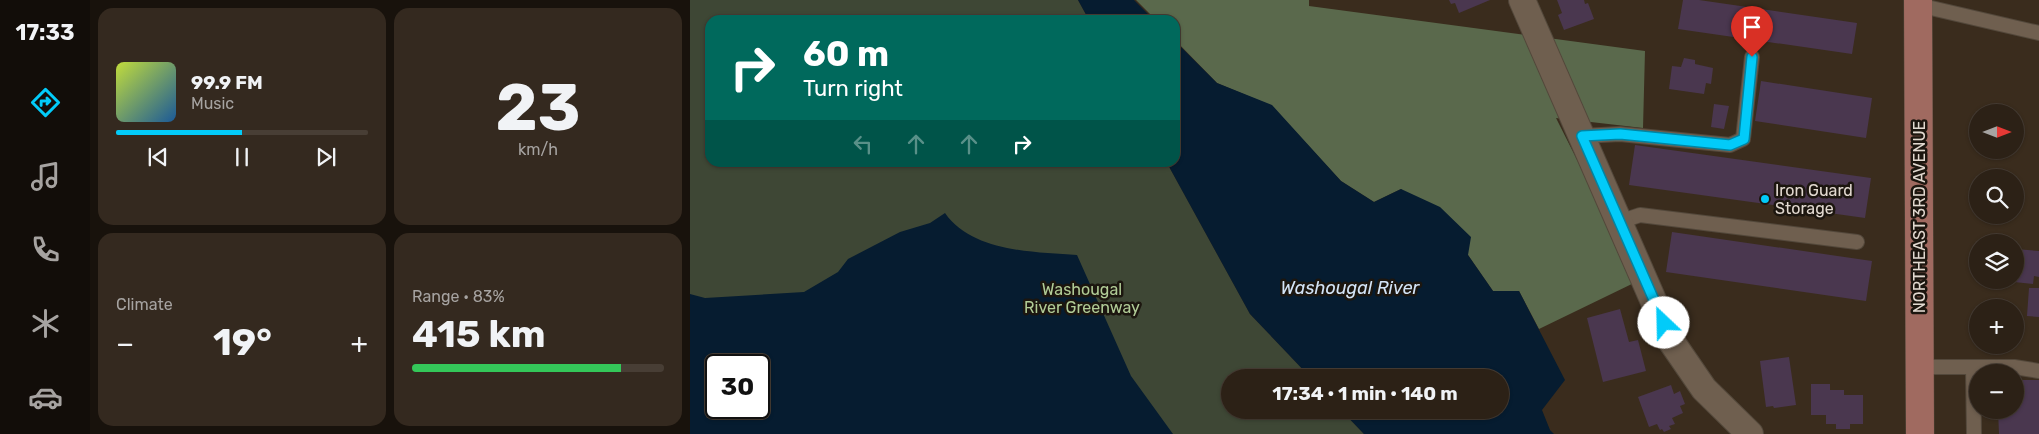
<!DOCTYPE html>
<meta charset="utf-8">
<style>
:root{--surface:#2c2116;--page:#34291f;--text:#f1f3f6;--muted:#a6a3a1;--line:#483e35;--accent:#02cbf9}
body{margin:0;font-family:Rubik,sans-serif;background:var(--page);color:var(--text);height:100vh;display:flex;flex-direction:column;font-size:19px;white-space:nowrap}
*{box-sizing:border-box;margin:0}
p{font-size:16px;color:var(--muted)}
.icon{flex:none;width:28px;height:28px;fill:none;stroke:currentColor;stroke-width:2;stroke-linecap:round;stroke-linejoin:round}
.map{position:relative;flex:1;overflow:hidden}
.panel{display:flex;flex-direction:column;gap:8px;padding:8px;background:#18120c;width:600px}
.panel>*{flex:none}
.hud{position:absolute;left:15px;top:15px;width:475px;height:152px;border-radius:15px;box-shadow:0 1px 4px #0004,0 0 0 1px var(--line);background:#00695c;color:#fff;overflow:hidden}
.needle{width:32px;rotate:90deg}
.fabs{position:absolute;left:1279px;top:104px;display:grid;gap:10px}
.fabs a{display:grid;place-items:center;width:55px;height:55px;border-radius:50%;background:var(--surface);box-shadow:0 1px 4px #0004,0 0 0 1px var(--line);font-size:25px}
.speed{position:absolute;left:15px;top:354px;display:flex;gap:10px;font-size:25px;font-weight:700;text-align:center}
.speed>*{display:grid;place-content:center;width:65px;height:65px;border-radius:50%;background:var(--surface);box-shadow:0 1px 4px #0004,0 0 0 1px var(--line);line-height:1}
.speed .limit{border:2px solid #111;border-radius:8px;background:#fff;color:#111}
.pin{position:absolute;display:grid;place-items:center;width:42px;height:42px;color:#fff;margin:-51px -21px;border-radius:50% 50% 50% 0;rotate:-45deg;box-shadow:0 0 5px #0007}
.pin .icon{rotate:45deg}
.me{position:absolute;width:55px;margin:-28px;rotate:336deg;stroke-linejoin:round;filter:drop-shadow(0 0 4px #0008)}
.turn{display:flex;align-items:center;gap:18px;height:105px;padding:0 15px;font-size:22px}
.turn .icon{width:65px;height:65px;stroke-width:2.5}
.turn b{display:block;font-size:35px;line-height:42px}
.lanes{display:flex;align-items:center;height:48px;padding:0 15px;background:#0003;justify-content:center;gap:25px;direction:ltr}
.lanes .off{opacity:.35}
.big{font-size:38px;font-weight:700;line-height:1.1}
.panel .card{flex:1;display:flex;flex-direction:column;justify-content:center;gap:8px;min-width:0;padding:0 18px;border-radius:15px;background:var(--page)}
.panel .dial{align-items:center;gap:0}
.dial b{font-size:65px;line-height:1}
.song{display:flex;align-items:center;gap:15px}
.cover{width:60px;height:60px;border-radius:8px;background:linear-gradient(135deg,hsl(70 70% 55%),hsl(210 70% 35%))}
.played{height:5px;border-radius:2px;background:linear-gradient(90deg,var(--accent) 50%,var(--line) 50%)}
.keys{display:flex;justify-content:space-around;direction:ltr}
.heat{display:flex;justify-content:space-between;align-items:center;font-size:28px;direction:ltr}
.charge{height:8px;border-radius:4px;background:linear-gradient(90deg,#34c759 83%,var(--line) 0)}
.panel .tiles{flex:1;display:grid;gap:8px;grid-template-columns:repeat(2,1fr)}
.trip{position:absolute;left:531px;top:369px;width:288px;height:50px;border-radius:25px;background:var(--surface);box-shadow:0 1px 4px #0004,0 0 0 1px var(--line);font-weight:700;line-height:50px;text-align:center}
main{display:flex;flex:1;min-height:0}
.menu{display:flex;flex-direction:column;width:90px;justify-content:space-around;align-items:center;background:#120d09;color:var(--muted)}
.menu .icon{width:35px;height:35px}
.menu .on{color:var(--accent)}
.menu b{font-size:22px;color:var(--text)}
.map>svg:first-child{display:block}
</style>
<main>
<nav class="menu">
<b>17:33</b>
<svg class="icon on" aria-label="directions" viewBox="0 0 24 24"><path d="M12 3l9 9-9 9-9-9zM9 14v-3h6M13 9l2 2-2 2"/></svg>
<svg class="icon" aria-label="music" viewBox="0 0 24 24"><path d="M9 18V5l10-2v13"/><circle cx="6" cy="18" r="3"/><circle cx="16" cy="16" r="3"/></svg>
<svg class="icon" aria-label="phone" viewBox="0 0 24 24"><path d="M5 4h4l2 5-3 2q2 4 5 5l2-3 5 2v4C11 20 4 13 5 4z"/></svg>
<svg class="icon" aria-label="climate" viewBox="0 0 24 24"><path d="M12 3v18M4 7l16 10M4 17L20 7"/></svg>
<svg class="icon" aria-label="car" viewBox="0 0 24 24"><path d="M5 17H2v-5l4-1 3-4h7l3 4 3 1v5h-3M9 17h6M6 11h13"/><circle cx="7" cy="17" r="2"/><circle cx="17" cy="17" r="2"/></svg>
</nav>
<section class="panel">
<div class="tiles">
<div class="card">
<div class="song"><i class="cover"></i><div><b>99.9 FM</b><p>Music</p></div></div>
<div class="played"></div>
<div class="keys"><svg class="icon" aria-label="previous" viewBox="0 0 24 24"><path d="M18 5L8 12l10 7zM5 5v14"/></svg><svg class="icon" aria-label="pause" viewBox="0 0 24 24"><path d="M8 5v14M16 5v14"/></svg><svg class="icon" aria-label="next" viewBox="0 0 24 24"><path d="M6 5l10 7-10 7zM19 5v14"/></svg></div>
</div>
<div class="card dial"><b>23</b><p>km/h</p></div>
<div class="card"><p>Climate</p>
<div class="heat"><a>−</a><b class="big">19°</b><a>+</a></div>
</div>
<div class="card"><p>Range · 83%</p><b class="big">415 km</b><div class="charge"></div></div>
</div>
</section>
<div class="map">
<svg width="1349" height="434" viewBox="0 0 1349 434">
<rect width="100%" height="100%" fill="#3a2c1d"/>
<!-- green -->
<path fill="#3e4735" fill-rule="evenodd" d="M0 0H388L399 20H20V162L477 163 560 314 620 377 540 378V410H651L674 434H0ZM26 365H69V408H26Z"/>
<!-- forest -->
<path fill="#5a694c" d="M446 0H619V6L955 51 953 128 866 118 948 281 849 329 829 291H803L778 255 711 189 684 202 651 181 582 106 527 83 485 40V20H466Z"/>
<!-- water -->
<path fill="#061c30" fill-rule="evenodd" d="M388 0H444L464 20H399Z
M485 41 527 83 582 105 651 181 684 202 711 189 750 207 781 237 778 255 803 291H829L875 380 852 410 860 430 864 434H674L651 410H810V378L620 377 560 314 477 163 485 162Z
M255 213C282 252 344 252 387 255L441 376 483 434H0V294L15 298 114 292 148 272 158 259 210 232 240 223ZM26 365H69V408H26Z"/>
<!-- building -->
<path fill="#4a374f" d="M759 0H800L769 13 765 3 761 4Z
M867 0H894L895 4 898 3 904 19 874 30 868 15 872 13Z
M993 0H1009L1167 23 1162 54 988 29Z
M994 58 1005 60V64L1023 68 1021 84 1016 83 1014 94 979 89 982 66 991 67Z
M1071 81 1182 98 1176 138 1065 121Z
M1024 104 1039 106 1034 129 1021 127Z
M945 145 1181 178 1175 218 939 185Z
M982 232 1182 261 1176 301 976 272Z
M1325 249 1349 251V277L1344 276 1343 284 1315 281 1325 280Z
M1339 288H1349V317L1337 316Z
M930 309 939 342 948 340 956 371 913 382 897 318Z
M1099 357 1106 405 1084 408 1083 406 1076 407 1070 361Z
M1325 380H1349V434H1309L1308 410H1325Z
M1121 384H1140V390H1154V395H1173V424H1160V429H1146V424H1136V415H1121Z
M981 385 984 394 990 391 995 404 990 406 993 413 982 418 985 424 979 426 981 429 974 432 972 429 970 430 967 424 959 427 948 397Z"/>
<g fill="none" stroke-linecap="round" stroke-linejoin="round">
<!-- lane casing -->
<g stroke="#53483b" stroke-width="16">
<path id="lane" d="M1228 5 1349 33
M892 136 930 134 1040 145 1053 139 1062 57
M929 222 950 215 1167 242
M1229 367H1324L1349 371
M1283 367 1284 434"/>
</g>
<!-- street casing -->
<g stroke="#53483b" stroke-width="28">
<path id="street" d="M832 0 981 341 1014 389 1060 434"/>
</g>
<!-- primary casing -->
<g stroke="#53483b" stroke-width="29">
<path id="primary" d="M1228 0 1230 434"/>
</g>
<!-- lane -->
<use href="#lane" stroke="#6f5f4f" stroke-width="14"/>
<!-- street -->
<use href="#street" stroke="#6f5f4f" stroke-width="26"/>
<!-- primary -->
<use href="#primary" stroke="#a06a60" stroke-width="28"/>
</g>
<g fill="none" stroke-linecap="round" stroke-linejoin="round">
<!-- route casing -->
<g stroke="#0184a2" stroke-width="12">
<path id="route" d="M974 323 892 136 930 134 1040 145 1054 139 1062 57"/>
</g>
<!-- route -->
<use href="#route" stroke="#02cbf9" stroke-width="9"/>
</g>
<!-- markers -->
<circle fill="#02cbf9" stroke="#1c160f" stroke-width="2" cx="1075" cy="199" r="5"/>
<g text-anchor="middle" stroke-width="5" stroke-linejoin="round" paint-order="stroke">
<!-- poi labels -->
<g font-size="16" fill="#e2d9d0" stroke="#1c160f" text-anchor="start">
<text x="1085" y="196">Iron Guard<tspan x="1085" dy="18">Storage</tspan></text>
</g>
<!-- street labels -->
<g font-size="16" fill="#e2d9d0" stroke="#1c160f">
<text transform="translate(1229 217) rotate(-90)" y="6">NORTHEAST 3RD AVENUE</text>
</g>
<!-- park labels -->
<g font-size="16" fill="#b1cc97" stroke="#1c160f">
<text x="392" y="295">Washougal<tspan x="392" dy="18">River Greenway</tspan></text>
</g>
<!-- water labels -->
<g font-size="18" font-style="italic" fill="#d3e4f7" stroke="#1c160f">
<text x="660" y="294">Washougal River</text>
</g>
</g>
</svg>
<div class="fabs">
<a><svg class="needle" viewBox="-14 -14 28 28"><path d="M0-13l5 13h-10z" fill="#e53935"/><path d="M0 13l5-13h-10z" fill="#a6a3a1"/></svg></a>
<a><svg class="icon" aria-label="search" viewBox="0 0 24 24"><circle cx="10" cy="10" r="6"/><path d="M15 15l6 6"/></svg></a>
<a><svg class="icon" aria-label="layers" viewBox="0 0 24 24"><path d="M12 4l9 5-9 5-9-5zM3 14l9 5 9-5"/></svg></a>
<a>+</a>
<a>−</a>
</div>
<div class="speed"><div class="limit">30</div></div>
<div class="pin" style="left:1062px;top:57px;background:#d93025"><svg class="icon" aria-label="arrive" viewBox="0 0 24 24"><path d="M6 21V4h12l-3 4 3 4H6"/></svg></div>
<svg class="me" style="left:974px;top:323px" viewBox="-20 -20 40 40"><circle r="19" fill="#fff"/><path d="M0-13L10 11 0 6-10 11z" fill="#02cbf9"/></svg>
<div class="trip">17:34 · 1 min · 140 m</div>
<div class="hud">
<div class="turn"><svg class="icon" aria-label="right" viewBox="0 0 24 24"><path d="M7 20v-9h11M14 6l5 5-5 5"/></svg><div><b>60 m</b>Turn right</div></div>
<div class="lanes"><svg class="icon off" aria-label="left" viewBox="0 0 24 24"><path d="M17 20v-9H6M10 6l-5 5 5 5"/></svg><svg class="icon off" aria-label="ahead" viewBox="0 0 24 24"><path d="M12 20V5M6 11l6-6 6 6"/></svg><svg class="icon off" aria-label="ahead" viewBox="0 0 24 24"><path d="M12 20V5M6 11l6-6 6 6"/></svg><svg class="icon" aria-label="right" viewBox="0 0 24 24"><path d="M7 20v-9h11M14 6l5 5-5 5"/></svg></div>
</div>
</div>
</main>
